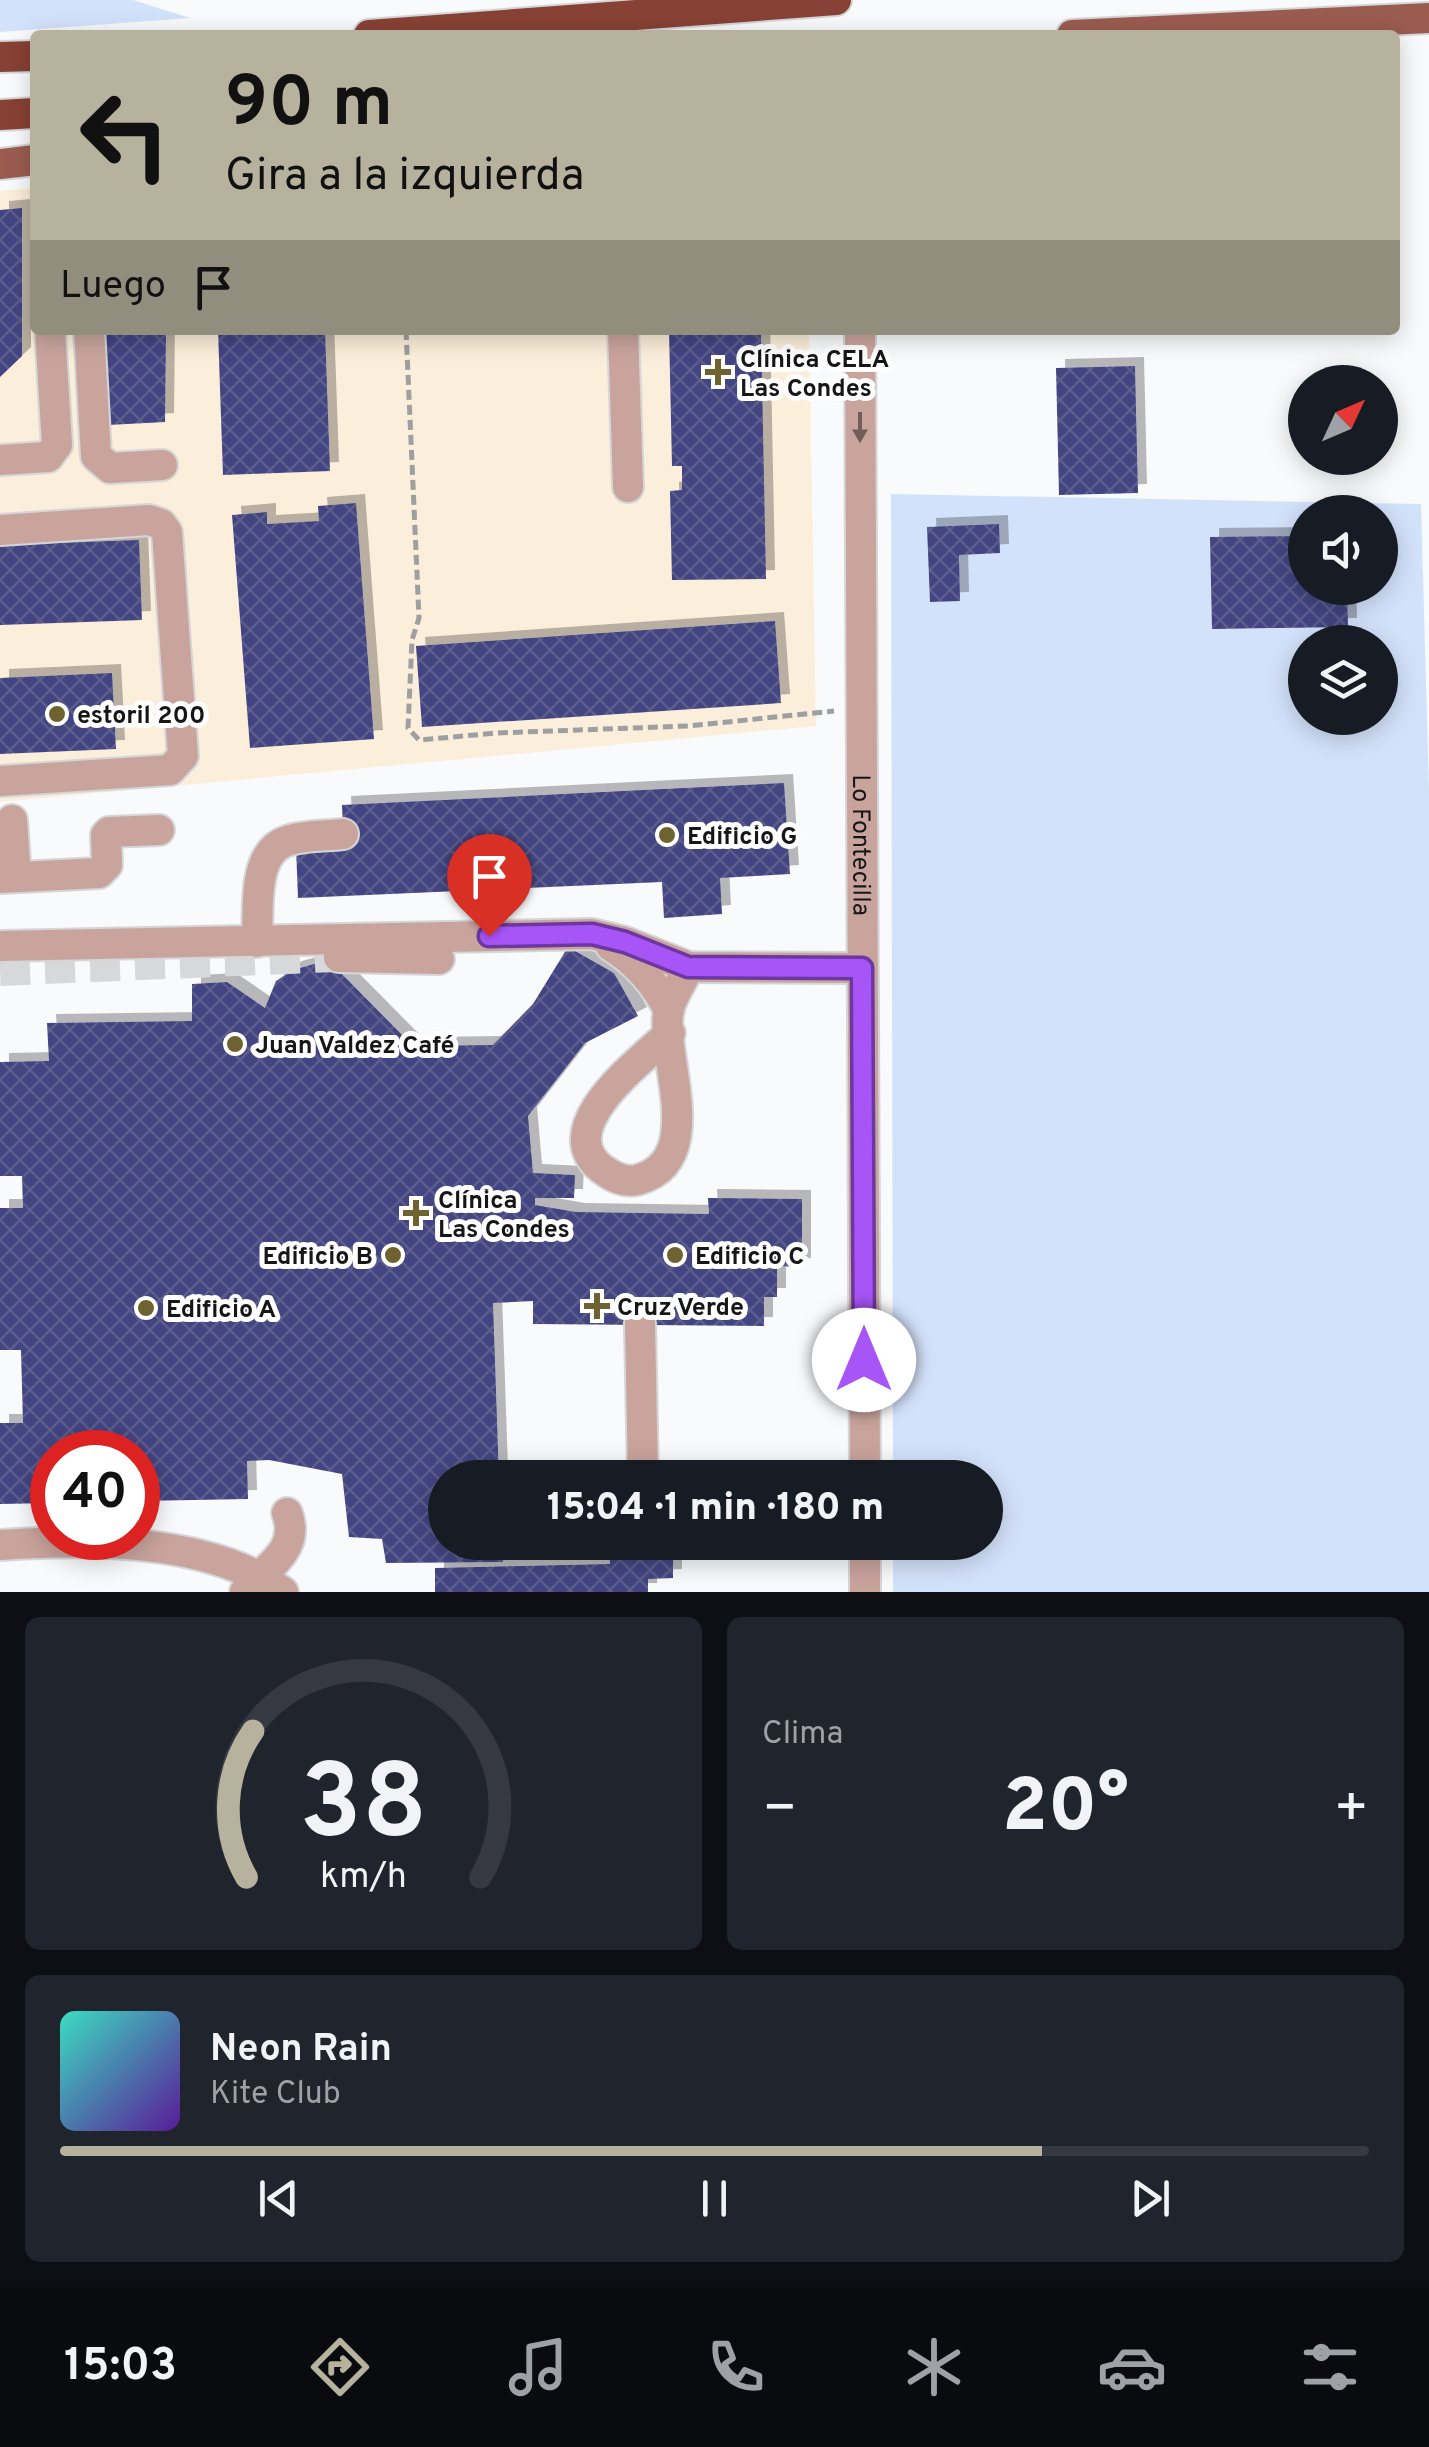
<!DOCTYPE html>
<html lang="es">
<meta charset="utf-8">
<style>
:root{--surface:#171b24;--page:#20242c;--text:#f1f3f6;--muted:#9ea1a6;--line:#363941;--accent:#b6b29d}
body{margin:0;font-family:Overpass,sans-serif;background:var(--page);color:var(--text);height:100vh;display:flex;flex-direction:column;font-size:38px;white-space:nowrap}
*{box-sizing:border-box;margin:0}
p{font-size:32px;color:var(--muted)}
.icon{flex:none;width:55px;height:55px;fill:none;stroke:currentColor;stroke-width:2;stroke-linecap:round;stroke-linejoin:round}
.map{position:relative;height:1592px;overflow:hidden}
.details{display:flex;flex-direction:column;gap:25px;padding:25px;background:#0d0f14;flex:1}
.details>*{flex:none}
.hud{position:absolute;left:30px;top:30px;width:1370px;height:305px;border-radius:10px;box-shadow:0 5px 25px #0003;background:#b6b29d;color:#111;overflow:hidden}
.needle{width:65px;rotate:46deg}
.controls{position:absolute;left:1288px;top:365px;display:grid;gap:20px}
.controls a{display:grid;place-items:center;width:110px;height:110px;border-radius:50%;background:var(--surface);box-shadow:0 5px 25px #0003;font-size:50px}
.speed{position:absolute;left:30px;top:1430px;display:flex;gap:20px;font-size:50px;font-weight:700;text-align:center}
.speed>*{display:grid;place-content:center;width:130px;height:130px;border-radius:50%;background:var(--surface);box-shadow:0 5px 25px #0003;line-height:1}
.speed .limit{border:15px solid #d22;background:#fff;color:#111}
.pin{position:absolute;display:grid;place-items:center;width:85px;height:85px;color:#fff;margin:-102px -42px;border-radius:50% 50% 50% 0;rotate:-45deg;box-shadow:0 0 10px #0007}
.pin .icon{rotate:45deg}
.me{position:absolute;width:110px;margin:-55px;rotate:0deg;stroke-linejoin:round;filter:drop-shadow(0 0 8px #0008)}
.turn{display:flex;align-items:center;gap:35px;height:210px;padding:0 30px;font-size:45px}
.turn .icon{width:130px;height:130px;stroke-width:2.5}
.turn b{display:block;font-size:70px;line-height:85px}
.then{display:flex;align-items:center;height:95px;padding:0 30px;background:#0003;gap:20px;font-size:38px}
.big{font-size:75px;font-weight:800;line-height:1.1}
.details .card{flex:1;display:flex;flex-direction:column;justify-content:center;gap:15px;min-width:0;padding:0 35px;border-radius:15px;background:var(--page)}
.details .dial{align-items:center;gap:0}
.dial svg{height:260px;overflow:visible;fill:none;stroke:var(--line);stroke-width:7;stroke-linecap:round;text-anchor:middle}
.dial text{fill:var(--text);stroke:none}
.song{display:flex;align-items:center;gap:30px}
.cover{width:120px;height:120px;border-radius:15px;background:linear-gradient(135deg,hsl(170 70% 55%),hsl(270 70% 35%))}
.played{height:10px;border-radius:5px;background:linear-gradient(90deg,var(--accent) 75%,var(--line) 75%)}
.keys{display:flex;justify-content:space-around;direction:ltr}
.heat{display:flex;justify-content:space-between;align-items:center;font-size:55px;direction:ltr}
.details .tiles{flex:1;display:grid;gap:25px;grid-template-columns:1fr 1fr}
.card:last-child{grid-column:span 2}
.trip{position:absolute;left:428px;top:1460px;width:575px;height:100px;border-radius:50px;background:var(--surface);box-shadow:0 5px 25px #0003;font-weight:800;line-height:100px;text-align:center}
.dock{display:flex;height:160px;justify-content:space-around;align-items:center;background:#090b0e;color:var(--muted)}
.dock .icon{width:70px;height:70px}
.dock .active{color:var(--accent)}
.dock b{font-size:45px;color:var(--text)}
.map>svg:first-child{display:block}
</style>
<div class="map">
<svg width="1429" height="1592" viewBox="0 0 1429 1592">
<defs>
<pattern id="building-cross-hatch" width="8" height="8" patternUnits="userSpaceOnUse" patternTransform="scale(2.5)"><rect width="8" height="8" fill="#434482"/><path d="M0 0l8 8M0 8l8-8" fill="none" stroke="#5b5b8d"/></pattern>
<filter id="shadow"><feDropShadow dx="9" dy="-9" stdDeviation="0" flood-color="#0004"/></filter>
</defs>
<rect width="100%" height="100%" fill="#f9fafc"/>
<!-- commercial -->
<path fill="#fbeeda" d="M35 188V330H809L816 726 0 802V191Z"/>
<!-- green -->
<path fill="#d3e2fb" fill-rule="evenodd" d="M0 0H133L190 18 0 32Z
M891 494 1421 504 1429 790V1592H893V1543L985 1542V1478L893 1477ZM1305 512H1380V588H1305ZM1305 642H1380V718H1305Z"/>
<!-- building -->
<path fill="url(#building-cross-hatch)" filter="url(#shadow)" d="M22 208V356L0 377V210Z
M106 330H166L165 422 108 425Z
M218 330H325L330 471 223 475Z
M669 330H761L766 579 672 580 670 491 682 490V466H672Z
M1135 366 1138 493 1059 495 1056 368Z
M356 503 374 739 250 748 232 515 267 512V524L319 521 318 506Z
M999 524 1000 553 959 555 960 601 930 602 927 527Z
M1305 536V588H1347L1348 627 1212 629 1210 537Z
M139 540 142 620 0 625V545Z
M775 621 781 703 422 727 416 646Z
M112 673 116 749 0 754V678Z
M784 783 790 874 720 878 722 914 664 918 662 882 298 898 296 847 344 845 342 805Z
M568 947 614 973 638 1016 585 1043 528 1116 533 1173 575 1175 574 1198H535V1205L576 1212 709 1214 708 1198 802 1199V1267L777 1266V1297H764V1326L533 1324V1301L493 1303 499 1478H445V1542H502L503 1562 386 1563 382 1539 349 1537 342 1474 269 1460 247 1461 248 1499 138 1501V1452H52V1503L0 1504V1423H23L21 1350H0V1208H23L22 1176H0V1062L49 1061 47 1023 192 1021V984L227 982 265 1008 276 981 293 970 328 960 413 1046 493 1045 533 1004Z
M609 1542H653L652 1548 673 1545V1578L648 1579V1592H435V1568L610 1564Z"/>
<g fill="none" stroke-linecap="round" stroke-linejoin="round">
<!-- minor-tunnel -->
<path stroke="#d7d8da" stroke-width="30" stroke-dasharray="30 15" stroke-linecap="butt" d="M0 971 336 957"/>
<!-- minor casing -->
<g stroke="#d5d6d7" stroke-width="34">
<g id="minor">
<path d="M89 330 96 456 110 468 162 465"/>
<path d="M623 330 628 487"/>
<path id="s1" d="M860 330 865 1478"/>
<path d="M0 460 48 457 57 445 50 330"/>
<path d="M0 530 149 520 161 524 167 532 183 756 170 770 0 781"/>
<path d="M12 820 16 877"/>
<path d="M0 878 99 873 107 865 106 835 109 832 159 830"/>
<path d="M257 942C259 912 251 853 287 841 304 835 326 836 343 834"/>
<path d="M0 946 592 934 625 942 689 967 862 968"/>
<path d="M611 946C637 962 655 983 669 1010"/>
<path d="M339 957 439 959"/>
<path d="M670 1033C641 1061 549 1128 602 1169 613 1177 624 1183 637 1180 711 1160 658 1054 669 1008 673 994 683 980 689 967"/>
<path d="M640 1324 643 1478"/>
<path d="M865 1542V1592"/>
<path d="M0 1545C89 1539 210 1538 283 1592"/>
<path d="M245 1592C266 1566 301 1551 287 1513"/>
</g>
</g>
<!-- major casing -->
<g stroke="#d5d6d7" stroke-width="34">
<path id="major" d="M1072 35 1429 18
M0 164 35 160"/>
</g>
<!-- highway casing -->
<g stroke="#d5d6d7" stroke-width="34">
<path id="highway" d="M369 35 836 0
M0 57 35 56
M0 115 35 113"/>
</g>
<!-- path -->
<path stroke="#9e9fa0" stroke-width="5" stroke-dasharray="10 5" stroke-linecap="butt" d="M406 330 419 618 412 640 408 728 419 740 497 733 688 726 834 711"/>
<!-- minor -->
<use href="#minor" stroke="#c9a49d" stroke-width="30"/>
<!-- major -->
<use href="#major" stroke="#9b5c50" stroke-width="30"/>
<!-- highway -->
<use href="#highway" stroke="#884135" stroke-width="30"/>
</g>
<!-- one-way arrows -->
<defs><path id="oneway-solid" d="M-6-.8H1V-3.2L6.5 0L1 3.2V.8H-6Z" transform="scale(2.5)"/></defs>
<use fill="#705d5a" href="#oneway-solid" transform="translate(860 427) rotate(90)"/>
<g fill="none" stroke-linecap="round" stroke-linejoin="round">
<!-- route casing -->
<g stroke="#6d37a1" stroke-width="25">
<path id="route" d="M489 936 592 934 625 942 688 967 862 968 864 1360"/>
</g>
<!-- route -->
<use href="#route" stroke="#a855f7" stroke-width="18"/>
</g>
<!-- markers -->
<g fill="#6e6330" stroke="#fff" stroke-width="4">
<path d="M713 357h10v10h10v10h-10v10h-10v-10h-10v-10h10z"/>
<circle cx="57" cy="714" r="10"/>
<circle cx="667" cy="835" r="10"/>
<circle cx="235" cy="1044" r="10"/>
<path d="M411 1198h10v10h10v10h-10v10h-10v-10h-10v-10h10z"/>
<circle cx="393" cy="1255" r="10"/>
<circle cx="675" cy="1255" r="10"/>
<path d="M592 1291h10v10h10v10h-10v10h-10v-10h-10v-10h10z"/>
<circle cx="146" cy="1308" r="10"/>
</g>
<g text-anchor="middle" stroke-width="10" stroke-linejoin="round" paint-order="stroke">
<!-- poi labels -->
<g font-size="25" font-weight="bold" fill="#161617" stroke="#fff" text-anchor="start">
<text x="740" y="367">Clínica CELA<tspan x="740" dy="29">Las Condes</tspan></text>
<text x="77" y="723">estoril 200</text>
<text x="687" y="844">Edificio G</text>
<text x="255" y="1053">Juan Valdez Café</text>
<text x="438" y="1208">Clínica<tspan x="438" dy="29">Las Condes</tspan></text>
<text x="373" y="1264" text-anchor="end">Edificio B</text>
<text x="695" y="1264">Edificio C</text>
<text x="617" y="1315">Cruz Verde</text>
<text x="166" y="1317">Edificio A</text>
</g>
<!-- street labels -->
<g font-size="25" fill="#161617" stroke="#fff">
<text dy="9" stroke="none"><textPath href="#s1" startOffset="515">Lo Fontecilla</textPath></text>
</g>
</g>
</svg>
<div class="controls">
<a><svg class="needle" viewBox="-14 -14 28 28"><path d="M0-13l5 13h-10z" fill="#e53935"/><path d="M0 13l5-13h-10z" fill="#9ea1a6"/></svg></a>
<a><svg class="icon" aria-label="sound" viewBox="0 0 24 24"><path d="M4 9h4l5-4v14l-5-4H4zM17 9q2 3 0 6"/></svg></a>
<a><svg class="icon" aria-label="layers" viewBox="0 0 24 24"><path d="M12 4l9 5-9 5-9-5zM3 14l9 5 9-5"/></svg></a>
</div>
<div class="speed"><div class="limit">40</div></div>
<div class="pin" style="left:489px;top:936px;background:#d93025"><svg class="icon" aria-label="arrive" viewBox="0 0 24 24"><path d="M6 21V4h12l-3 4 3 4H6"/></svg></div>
<svg class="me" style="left:864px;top:1360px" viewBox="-20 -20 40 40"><circle r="19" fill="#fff"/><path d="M0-13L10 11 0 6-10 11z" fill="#a855f7"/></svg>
<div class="trip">15:04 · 1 min · 180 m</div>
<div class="hud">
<div class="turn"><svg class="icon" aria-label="left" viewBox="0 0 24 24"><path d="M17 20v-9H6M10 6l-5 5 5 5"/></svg><div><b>90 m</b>Gira a la izquierda</div></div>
<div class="then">Luego<svg class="icon" aria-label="arrive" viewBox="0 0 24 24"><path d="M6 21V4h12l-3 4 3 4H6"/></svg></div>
</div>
</div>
<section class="details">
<div class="tiles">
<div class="card dial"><svg viewBox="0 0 100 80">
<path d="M14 69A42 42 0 1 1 86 69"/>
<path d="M14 69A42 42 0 0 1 16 24" stroke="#b6b29d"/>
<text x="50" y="56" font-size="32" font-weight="700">38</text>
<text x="50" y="72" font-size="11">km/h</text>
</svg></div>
<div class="card"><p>Clima</p>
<div class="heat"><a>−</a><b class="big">20°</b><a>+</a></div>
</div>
<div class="card">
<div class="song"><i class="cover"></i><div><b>Neon Rain</b><p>Kite Club</p></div></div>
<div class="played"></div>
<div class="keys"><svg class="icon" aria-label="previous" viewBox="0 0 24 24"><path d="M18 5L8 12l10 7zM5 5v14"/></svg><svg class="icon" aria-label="pause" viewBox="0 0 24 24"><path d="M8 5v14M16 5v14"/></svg><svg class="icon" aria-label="next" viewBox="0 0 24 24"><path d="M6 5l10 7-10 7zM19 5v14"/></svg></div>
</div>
</div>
</section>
<nav class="dock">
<b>15:03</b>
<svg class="icon active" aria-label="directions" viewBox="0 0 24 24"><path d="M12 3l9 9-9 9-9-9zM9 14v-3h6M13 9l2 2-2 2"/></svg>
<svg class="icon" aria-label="music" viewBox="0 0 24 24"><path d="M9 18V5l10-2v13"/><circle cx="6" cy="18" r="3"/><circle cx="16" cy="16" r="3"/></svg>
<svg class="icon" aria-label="phone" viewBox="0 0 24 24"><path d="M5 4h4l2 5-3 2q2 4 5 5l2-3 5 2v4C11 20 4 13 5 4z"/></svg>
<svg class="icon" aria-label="climate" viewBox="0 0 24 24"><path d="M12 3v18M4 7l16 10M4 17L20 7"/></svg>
<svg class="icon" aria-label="car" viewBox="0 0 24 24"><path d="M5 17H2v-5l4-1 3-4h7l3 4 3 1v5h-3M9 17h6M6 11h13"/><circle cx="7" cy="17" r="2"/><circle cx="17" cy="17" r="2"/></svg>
<svg class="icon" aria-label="filters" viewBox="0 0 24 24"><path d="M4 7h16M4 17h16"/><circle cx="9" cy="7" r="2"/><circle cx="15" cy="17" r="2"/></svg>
</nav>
